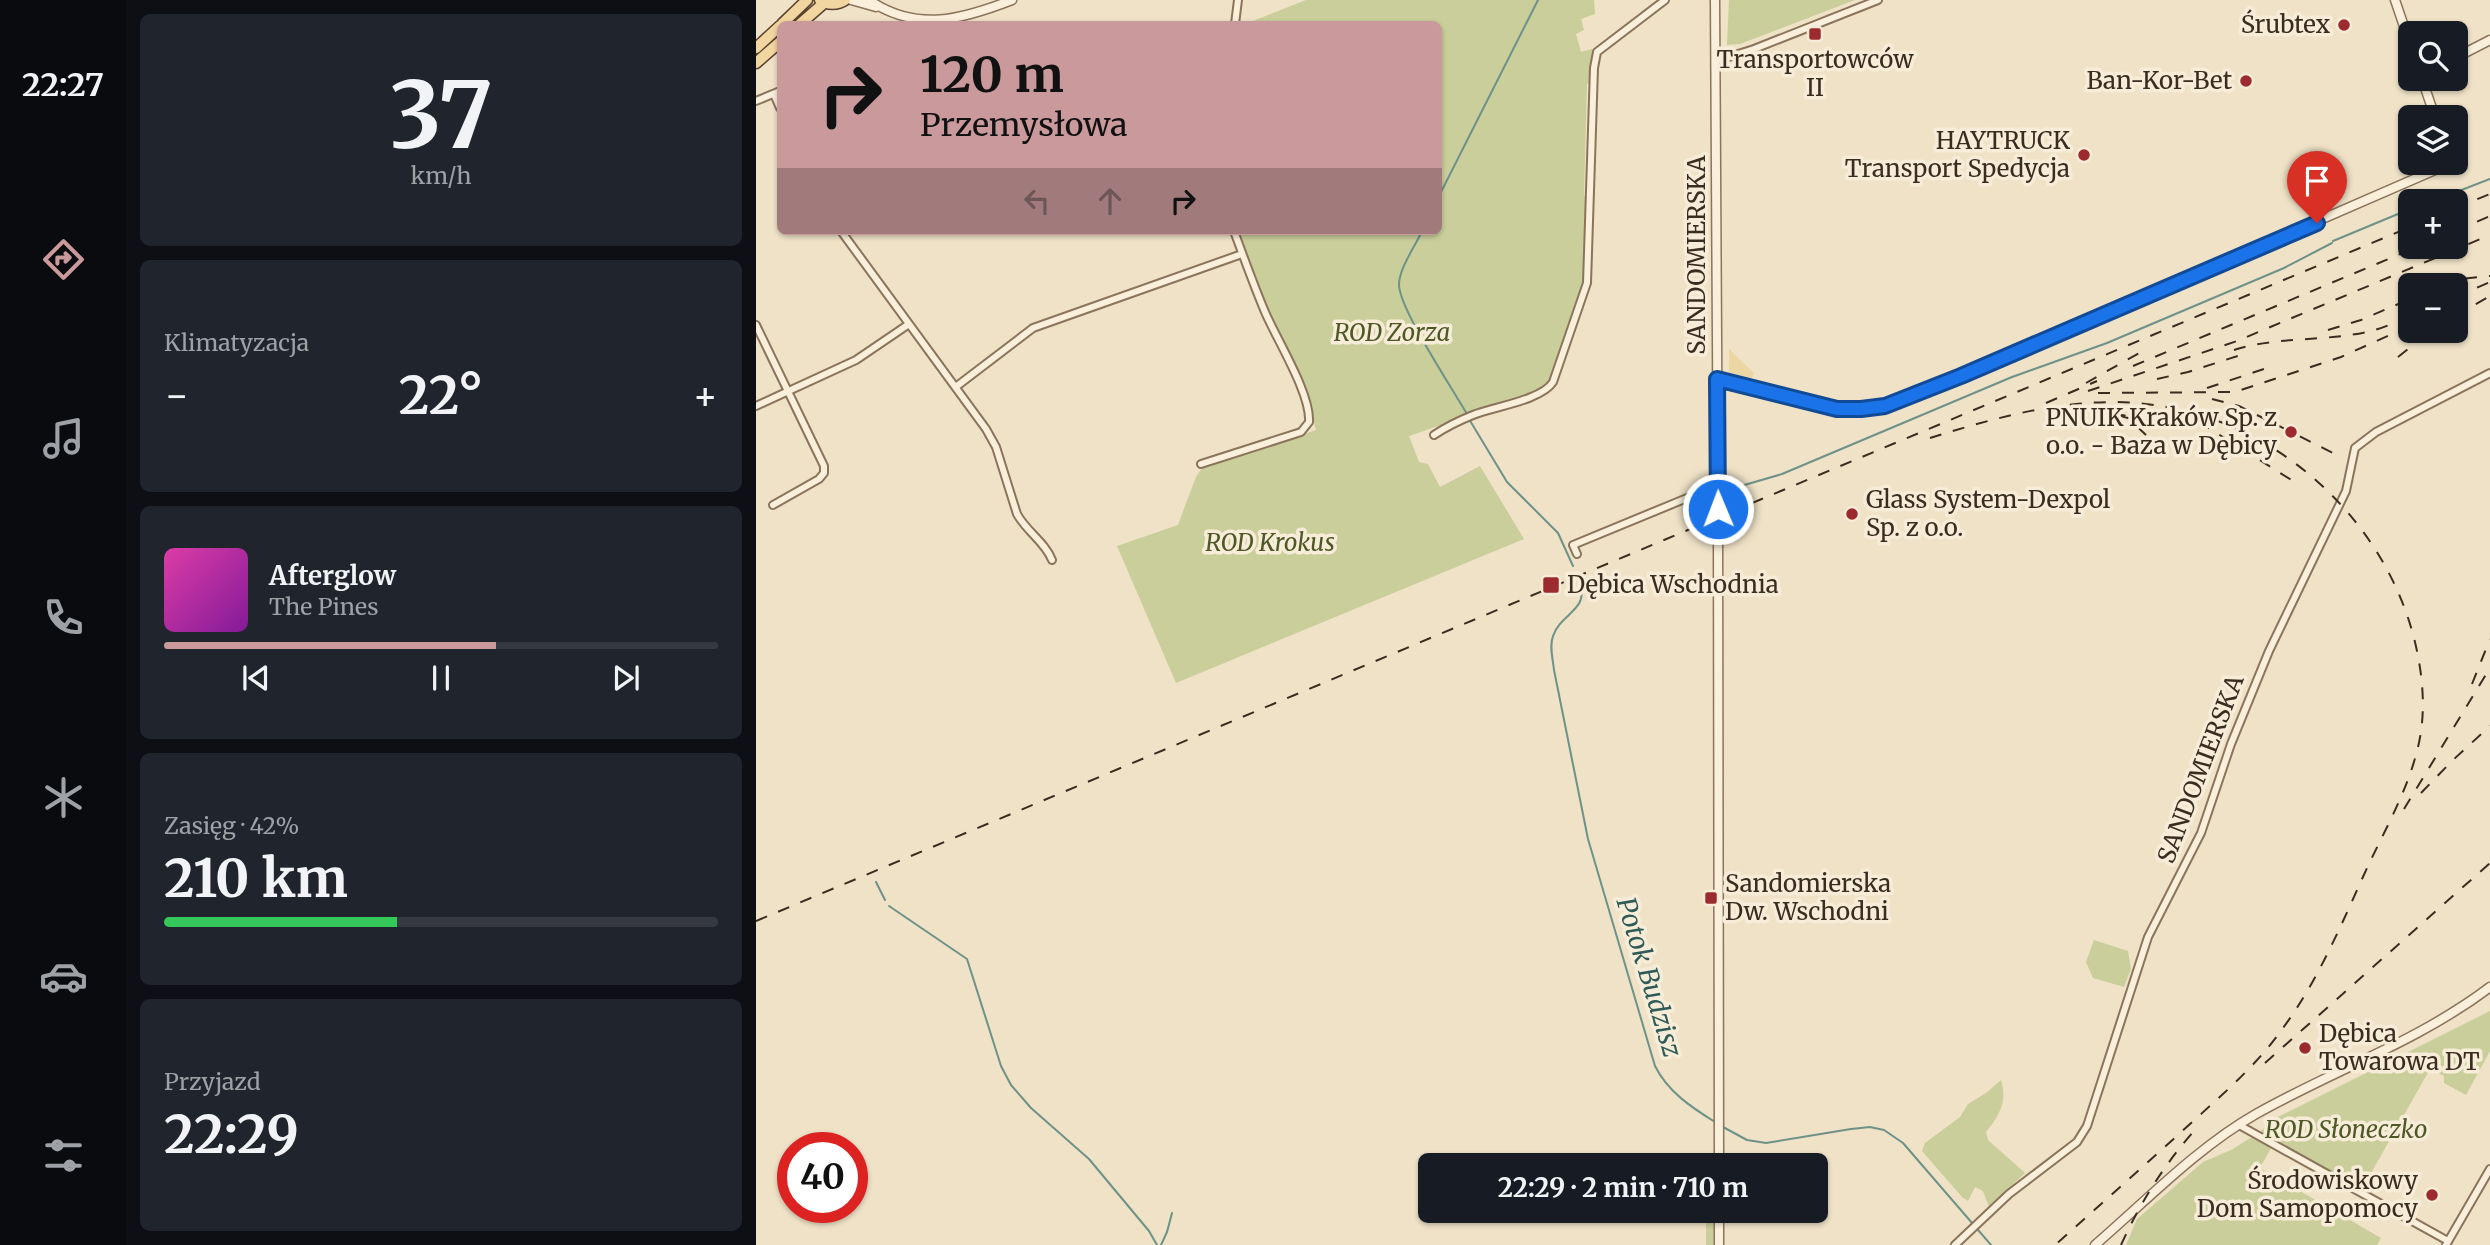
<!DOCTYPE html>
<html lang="pl">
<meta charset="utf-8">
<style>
:root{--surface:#171b24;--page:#20242c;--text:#f1f3f6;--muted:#9ea1a6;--line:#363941;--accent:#ca999c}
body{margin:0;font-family:Merriweather,serif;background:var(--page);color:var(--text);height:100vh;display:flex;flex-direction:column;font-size:26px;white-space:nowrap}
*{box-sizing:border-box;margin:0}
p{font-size:23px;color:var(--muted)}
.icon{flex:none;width:38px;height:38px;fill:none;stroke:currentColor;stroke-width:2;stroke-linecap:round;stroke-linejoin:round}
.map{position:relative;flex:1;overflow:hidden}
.sheet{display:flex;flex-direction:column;gap:14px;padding:14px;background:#0d0f14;width:630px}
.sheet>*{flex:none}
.guide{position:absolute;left:21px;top:21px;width:665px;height:214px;border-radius:10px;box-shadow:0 2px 5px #0004;background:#ca999c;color:#111;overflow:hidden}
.tools{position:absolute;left:1642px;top:21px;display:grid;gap:14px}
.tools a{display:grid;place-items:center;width:70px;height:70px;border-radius:10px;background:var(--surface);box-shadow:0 2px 5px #0004;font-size:35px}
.speed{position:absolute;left:21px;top:1132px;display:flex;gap:14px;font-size:35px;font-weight:700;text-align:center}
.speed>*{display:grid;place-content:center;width:91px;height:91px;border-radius:50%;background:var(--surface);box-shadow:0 2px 5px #0004;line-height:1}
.speed .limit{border:10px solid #d22;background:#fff;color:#111}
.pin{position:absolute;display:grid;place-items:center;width:60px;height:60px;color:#fff;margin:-72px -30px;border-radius:50% 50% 50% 0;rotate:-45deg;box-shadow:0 0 7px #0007}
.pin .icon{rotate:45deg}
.me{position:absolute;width:77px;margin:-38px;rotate:359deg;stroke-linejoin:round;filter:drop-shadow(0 0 5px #0008)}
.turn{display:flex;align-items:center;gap:24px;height:147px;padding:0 28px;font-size:32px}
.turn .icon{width:91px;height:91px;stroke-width:2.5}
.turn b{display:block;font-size:49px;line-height:60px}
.lanes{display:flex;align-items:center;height:66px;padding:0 28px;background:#0003;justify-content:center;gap:35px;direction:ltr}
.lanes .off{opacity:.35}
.big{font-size:52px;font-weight:700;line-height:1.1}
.sheet .widget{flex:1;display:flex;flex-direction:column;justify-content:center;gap:10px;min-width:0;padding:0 24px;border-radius:10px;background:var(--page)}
.sheet .dial{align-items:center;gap:0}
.dial b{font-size:91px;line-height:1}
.song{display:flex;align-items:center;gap:21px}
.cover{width:84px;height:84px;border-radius:10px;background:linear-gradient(135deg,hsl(320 70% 55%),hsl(290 70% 35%))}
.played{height:7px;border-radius:4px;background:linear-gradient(90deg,var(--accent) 60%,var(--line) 60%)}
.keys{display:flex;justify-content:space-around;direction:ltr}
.heat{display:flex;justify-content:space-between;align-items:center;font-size:38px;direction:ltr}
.charge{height:10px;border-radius:5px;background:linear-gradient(90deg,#34c759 42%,var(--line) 0)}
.trip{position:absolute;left:662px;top:1153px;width:410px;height:70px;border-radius:10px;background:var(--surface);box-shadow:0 2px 5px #0004;font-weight:700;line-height:70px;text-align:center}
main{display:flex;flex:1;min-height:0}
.menu{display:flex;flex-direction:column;width:126px;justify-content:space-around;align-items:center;background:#090b0e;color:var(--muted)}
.menu .icon{width:49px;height:49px}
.menu .selected{color:var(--accent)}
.menu b{font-size:32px;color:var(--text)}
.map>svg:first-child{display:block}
</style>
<main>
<nav class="menu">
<b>22:27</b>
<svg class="icon selected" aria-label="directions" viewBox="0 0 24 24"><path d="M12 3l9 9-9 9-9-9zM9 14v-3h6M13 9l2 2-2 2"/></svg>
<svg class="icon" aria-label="music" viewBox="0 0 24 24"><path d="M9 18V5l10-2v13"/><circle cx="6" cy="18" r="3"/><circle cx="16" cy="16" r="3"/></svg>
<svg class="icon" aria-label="phone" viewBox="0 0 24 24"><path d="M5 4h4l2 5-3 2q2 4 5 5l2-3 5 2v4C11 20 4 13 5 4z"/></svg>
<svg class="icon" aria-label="climate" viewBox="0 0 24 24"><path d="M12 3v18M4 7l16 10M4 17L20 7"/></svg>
<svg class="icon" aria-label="car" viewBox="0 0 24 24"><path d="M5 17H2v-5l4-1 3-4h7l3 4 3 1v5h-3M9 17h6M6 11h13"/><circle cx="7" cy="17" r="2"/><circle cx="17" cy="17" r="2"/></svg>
<svg class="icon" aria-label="filters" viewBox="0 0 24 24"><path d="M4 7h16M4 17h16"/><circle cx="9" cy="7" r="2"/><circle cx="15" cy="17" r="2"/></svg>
</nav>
<section class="sheet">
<div class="widget dial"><b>37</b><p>km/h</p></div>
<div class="widget"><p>Klimatyzacja</p>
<div class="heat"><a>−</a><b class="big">22°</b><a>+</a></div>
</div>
<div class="widget">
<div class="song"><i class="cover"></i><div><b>Afterglow</b><p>The Pines</p></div></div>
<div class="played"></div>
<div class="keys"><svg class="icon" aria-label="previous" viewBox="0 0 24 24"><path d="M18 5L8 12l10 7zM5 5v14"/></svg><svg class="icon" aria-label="pause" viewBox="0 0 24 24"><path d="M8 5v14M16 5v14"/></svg><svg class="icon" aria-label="next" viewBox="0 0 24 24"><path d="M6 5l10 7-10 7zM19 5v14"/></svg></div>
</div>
<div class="widget"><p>Zasięg · 42%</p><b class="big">210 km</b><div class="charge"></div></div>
<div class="widget"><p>Przyjazd</p><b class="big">22:29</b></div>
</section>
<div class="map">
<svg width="1734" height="1245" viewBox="0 0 1734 1245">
<rect width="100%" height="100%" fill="#efe2c7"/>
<!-- green -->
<path fill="#c9ce9a" d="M550 0H838L839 14 825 19 828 30 820 34 825 52 836 49 835 82 831 84 828 196H833L829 282 794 381 785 391 653 436 663 462 672 464 684 487 724 466 768 539 420 683 361 546 422 525 440 477 446 468 560 430 549 390 513 311 482 231H682V24H489Z
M973 0H1099L984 44 971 45Z
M1338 940 1372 951 1375 969 1368 987 1337 978 1330 962Z
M1734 1011V1051L1710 1095 1688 1083V1076L1674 1069 1606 1189 1503 1133 1518 1119Z
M1245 1080C1252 1101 1243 1116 1230 1132L1232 1140 1269 1173 1233 1207 1227 1191 1219 1187 1212 1201 1206 1197 1166 1151 1169 1143 1204 1117 1212 1104 1230 1093Z
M1496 1137 1515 1148 1504 1168 1625 1238 1621 1245H1370L1381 1219 1447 1162 1475 1150Z
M950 1211H959V1245H950V1220H954V1217H950Z"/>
<!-- sand -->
<path fill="#ebd6a4" d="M973 349 998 373 995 379 973 372Z"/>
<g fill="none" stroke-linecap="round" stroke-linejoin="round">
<!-- stream -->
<path stroke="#6e9288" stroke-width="2" d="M682 198 782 0
M1677 201 1734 179
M666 231C659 247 643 268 643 285 644 310 696 388 711 414
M1577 241 1654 209
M713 419 751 482 802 533 817 566
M978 488 1026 474 1256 377 1351 343 1528 268 1576 243
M824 584C833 610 805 613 797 636 793 647 797 659 798 670L832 839 899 1066C912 1092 935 1107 959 1122
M120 882 129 900
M133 906 211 959 245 1066 255 1085 275 1108 333 1159 393 1231 401 1245
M967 1127 991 1140 1010 1143 1095 1129 1114 1127 1128 1130 1147 1143 1235 1245
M405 1245 411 1232 416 1213"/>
<!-- minor casing -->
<g stroke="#8b745c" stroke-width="10">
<path id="minor" d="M479 24 482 0
M960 61 998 49 1122 0
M18 94 24 108
M0 101 24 91
M85 231 230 429 240 447 261 514C270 531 289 542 296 560
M0 325 68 466V473L63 479 17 505
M201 386 277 328 486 254
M0 406 100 360 153 324
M678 435C690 427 702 421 717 415 737 407 786 400 797 382L831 283 838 68 841 52 909 0
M445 464 545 432 553 422C555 394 521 340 509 312 498 286 488 258 478 231
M821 554 817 545 948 491 962 489
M1483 1125 1692 1241
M1199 1245 1253 1194 1321 1142 1331 1126 1392 937 1445 833 1475 744 1513 651 1590 491 1599 448 1620 432 1734 373
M1690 1245 1734 1169"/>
</g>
<!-- tertiary casing -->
<g stroke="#8b745c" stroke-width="11">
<path id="tertiary" d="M95 0 120 7
M113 0C161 33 207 19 256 0
M959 0 962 509
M1639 0 1654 44
M1699 58 1734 40
M1666 79 1679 117
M961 379 1081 409H1105L1129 406 1205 376 1679 170 1686 163
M962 522 963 1166
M963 1211V1245
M1339 1245C1390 1201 1442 1147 1500 1114 1578 1070 1663 1041 1734 987"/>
</g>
<!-- primary casing -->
<g stroke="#594230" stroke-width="13">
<path id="primary" d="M64 0C71 5 82 5 89 0
M26 24 51 0
M44 24 68 3
M0 48 24 26
M0 63 24 42"/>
</g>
<!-- minor -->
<use href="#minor" stroke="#f9efda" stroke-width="6"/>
<!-- tertiary -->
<use href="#tertiary" stroke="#f9efda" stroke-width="8"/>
<!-- primary -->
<use href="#primary" stroke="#f2d69f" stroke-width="10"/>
<!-- rail -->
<path stroke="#3b2c20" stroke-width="2" stroke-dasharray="12 12" stroke-linecap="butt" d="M1699 208 1734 194
M1699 231 1734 216
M1686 285 1705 279 1734 276
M1699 297 1734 282
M1699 316 1734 296
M1572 330 1605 320 1654 299
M1478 350C1527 334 1587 344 1633 325
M1642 357 1675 331
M1377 366 1661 247
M1401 379 1432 372 1491 353
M1330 383 1385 352
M1451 388 1517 366
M1332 391 1481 341 1734 235
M1342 393 1479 392 1585 357 1654 326
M1456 399 1483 406 1583 456
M1290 403 1341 381
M1443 422 1537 481
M1390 435 1372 418 1342 410 1375 417 1402 430
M1174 438C1245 416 1322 394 1398 405 1521 421 1627 518 1658 638 1667 674 1671 714 1661 751 1651 791 1629 830 1611 868 1586 923 1563 979 1527 1028 1501 1065 1467 1094 1434 1124 1389 1165 1344 1205 1299 1245
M1716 684 1734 639
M1665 793 1697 760 1734 726
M1648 809 1734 668
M0 921 1654 227
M1509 1063 1734 863
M1365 1245C1384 1203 1408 1165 1438 1131"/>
</g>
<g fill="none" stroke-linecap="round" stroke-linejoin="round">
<!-- route casing -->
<g stroke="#114b97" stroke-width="18">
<path id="route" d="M962 509 961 379 1081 409H1105L1129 406 1205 376 1561 223"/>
</g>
<!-- route -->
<use href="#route" stroke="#1a73e8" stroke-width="12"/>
</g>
<!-- markers -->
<g fill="#9b2b2e" stroke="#f6ecd7" stroke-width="2.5">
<circle cx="1588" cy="25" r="7"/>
<rect x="1052" y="27" width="14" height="14" rx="3.5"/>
<circle cx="1490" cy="81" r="7"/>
<circle cx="1328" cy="155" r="7"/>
<circle cx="1535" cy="432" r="7"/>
<circle cx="1096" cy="514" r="7"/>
<rect x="786" y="576" width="18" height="18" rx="3.5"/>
<rect x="948" y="891" width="14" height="14" rx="3.5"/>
<circle cx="1549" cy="1048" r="7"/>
<circle cx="1676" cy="1195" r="7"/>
</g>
<g text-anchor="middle" stroke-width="7" stroke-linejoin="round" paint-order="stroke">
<!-- poi labels -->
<g font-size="24" fill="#3b2c20" stroke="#f6ecd7" text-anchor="end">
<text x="1574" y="33">Śrubtex</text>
<text x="1059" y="68" text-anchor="middle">Transportowców<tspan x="1059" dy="28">II</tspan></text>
<text x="1476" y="89">Ban-Kor-Bet</text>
<text x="1314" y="149">HAYTRUCK<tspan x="1314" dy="28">Transport Spedycja</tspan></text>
<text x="1521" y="426">PNUIK Kraków Sp. z<tspan x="1521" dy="28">o.o. - Baza w Dębicy</tspan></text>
<text x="1110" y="508" text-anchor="start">Glass System-Dexpol<tspan x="1110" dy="28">Sp. z o.o.</tspan></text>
<text x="811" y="593" text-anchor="start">Dębica Wschodnia</text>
<text x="969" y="892" text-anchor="start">Sandomierska<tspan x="969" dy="28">Dw. Wschodni</tspan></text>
<text x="1563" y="1042" text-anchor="start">Dębica<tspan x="1563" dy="28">Towarowa DT</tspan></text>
<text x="1662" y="1189">Środowiskowy<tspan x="1662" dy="28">Dom Samopomocy</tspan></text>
</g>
<!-- street labels -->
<g font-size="24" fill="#3b2c20" stroke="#f6ecd7">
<text transform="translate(941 255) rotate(-90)" y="8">SANDOMIERSKA</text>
<text transform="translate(1445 769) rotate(-69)" y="8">SANDOMIERSKA</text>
</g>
<!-- park labels -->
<g font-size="24" font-style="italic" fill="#4d5826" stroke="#f6ecd7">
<text x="636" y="341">ROD Zorza</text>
<text x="514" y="551">ROD Krokus</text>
<text x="1590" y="1138">ROD Słoneczko</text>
</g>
<!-- water labels -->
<g font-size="26" font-style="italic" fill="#2f5b57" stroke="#f6ecd7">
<text transform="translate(893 977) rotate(73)" y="9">Potok Budzisz</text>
</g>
</g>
</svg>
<div class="tools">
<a><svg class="icon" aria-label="search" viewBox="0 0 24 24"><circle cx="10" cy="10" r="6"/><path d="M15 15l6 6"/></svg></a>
<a><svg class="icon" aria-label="layers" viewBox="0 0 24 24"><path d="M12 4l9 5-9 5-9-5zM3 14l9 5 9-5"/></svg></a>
<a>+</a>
<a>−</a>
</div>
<div class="speed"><div class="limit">40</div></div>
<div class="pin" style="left:1561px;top:223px;background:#d93025"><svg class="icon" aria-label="arrive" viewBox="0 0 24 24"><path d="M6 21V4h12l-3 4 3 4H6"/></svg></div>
<svg class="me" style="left:962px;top:509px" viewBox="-20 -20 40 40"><circle r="17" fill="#1a73e8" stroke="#fff" stroke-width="3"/><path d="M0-11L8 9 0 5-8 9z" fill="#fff"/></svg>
<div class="trip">22:29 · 2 min · 710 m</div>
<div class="guide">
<div class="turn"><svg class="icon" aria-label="right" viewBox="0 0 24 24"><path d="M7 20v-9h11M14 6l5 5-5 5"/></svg><div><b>120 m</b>Przemysłowa</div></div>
<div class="lanes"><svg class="icon off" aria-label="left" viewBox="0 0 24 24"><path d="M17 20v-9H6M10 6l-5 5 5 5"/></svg><svg class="icon off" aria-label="ahead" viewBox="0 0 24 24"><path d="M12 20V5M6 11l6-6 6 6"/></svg><svg class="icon" aria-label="right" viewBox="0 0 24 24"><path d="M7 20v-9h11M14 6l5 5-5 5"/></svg></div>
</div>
</div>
</main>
